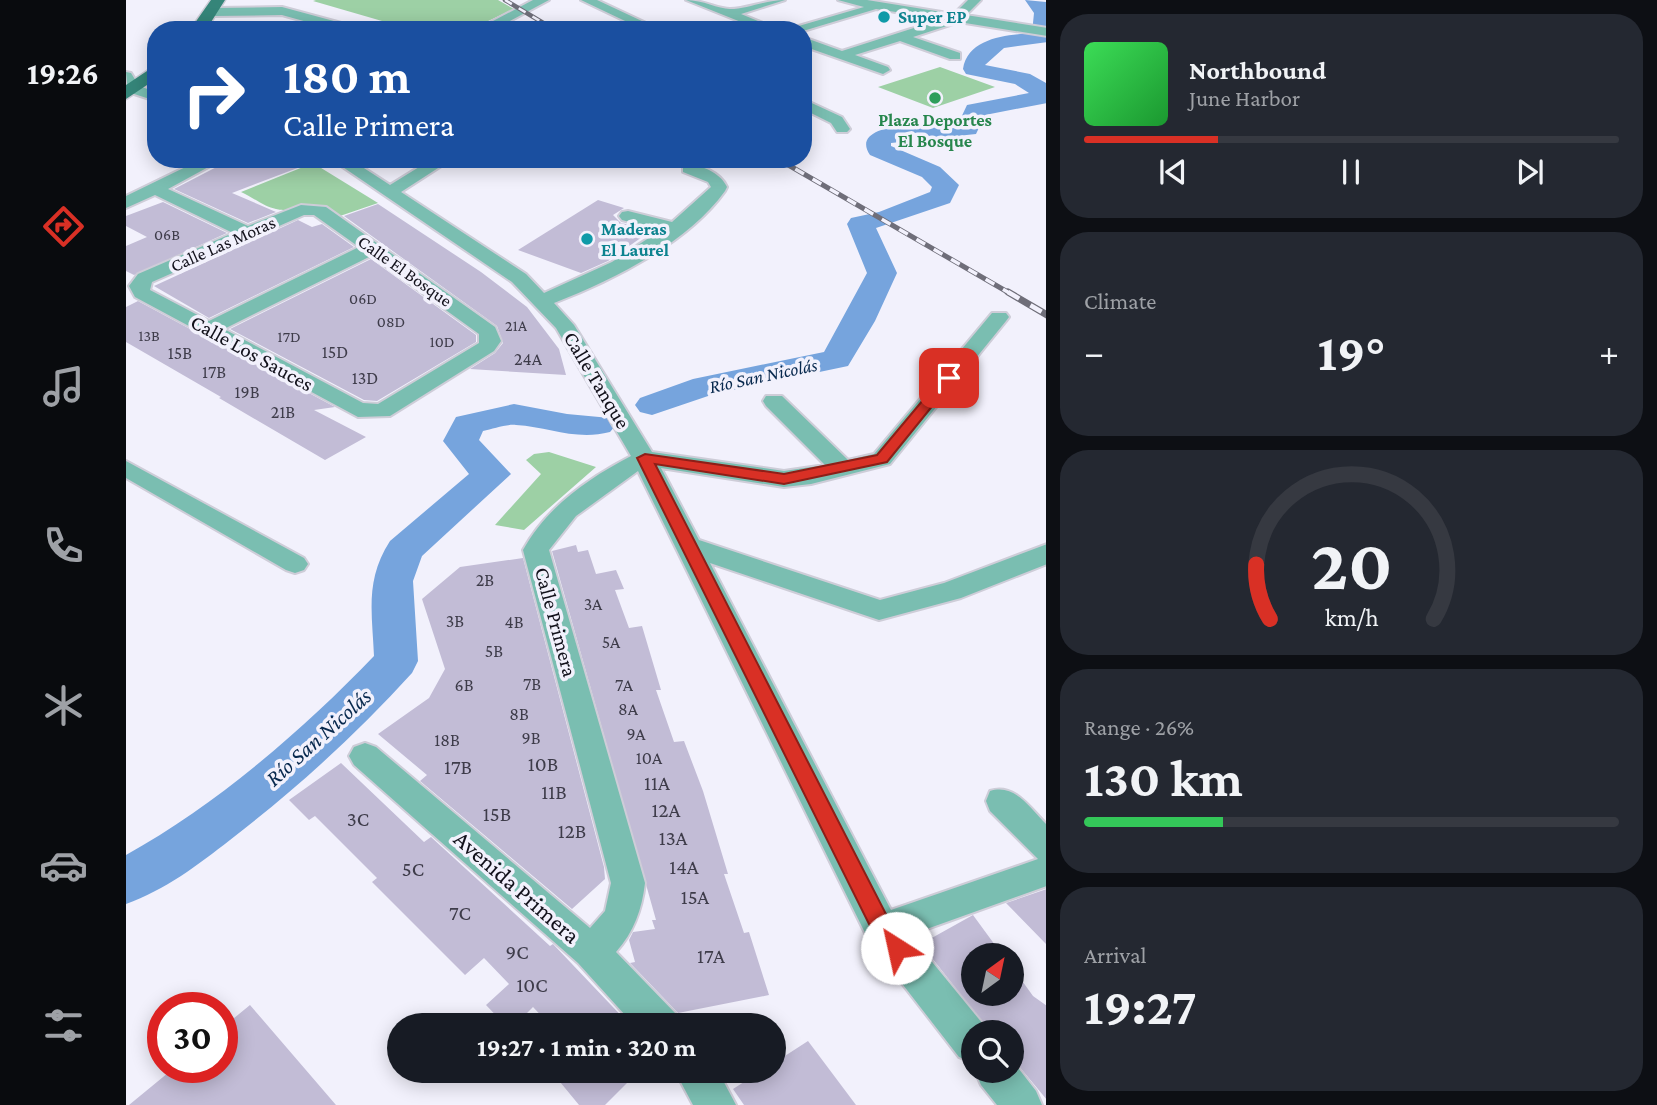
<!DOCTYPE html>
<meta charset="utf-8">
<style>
:root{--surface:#171b24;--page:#242831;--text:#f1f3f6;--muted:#9ea1a6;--line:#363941;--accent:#d93025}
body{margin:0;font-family:"Crimson Pro",serif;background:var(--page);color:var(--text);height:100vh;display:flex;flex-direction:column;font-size:26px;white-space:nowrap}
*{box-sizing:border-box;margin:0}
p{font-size:23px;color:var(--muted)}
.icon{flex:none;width:38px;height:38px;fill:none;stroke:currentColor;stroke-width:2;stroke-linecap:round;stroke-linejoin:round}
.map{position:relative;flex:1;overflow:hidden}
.details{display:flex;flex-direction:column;gap:14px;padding:14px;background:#0d0f14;width:611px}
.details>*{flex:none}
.guide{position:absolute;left:21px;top:21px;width:665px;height:147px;border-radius:28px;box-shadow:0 4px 18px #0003;background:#1a4fa0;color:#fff;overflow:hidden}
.needle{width:46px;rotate:33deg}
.buttons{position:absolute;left:835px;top:943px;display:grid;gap:14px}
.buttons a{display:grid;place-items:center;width:63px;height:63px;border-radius:50%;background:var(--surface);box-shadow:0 4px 18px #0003;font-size:35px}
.speed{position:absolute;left:21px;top:992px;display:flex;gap:14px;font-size:35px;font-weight:700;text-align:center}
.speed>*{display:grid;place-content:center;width:91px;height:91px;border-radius:50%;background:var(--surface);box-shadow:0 4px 18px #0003;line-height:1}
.speed .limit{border:10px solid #d22;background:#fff;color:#111}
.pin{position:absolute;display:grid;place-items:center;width:60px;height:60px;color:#fff;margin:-30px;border-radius:14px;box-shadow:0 4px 10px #0006}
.me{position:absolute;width:77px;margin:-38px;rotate:325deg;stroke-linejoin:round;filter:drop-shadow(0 0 5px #0008)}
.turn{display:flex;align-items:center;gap:24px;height:147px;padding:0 21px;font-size:32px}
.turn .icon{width:91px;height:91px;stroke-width:2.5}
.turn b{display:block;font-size:49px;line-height:60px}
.big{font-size:52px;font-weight:700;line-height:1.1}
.details .card{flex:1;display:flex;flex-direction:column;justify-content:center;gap:10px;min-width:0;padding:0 24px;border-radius:28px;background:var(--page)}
.details .dial{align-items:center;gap:0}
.dial svg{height:182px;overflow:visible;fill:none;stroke:var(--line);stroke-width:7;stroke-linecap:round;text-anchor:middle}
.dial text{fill:var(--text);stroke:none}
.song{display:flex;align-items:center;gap:21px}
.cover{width:84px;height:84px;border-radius:10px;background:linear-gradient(135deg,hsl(130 70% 55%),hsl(130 70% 35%))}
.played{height:7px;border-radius:4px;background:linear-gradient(90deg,var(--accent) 25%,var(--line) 25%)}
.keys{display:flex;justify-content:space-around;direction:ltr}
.heat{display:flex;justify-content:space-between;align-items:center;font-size:38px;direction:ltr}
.charge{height:10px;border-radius:5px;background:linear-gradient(90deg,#34c759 26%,var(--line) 0)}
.trip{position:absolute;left:261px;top:1013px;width:399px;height:70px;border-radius:35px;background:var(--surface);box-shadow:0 4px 18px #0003;font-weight:700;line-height:70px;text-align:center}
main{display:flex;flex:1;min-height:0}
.menu{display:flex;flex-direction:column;width:126px;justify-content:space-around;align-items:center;background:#090b0e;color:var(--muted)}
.menu .icon{width:49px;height:49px}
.menu .active{color:var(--accent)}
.menu b{font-size:32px;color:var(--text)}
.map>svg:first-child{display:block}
</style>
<main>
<nav class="menu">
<b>19:26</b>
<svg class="icon active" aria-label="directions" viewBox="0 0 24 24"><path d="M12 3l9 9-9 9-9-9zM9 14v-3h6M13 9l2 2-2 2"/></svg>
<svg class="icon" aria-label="music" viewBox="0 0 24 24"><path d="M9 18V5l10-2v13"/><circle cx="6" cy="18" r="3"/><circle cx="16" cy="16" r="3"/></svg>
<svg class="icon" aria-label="phone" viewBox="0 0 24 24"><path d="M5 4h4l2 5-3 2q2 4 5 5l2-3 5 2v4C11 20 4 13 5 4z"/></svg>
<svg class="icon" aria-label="climate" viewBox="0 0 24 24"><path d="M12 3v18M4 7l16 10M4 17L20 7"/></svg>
<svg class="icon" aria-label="car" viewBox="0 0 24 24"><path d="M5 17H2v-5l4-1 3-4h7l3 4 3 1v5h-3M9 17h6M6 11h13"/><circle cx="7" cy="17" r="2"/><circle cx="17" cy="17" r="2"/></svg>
<svg class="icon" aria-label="filters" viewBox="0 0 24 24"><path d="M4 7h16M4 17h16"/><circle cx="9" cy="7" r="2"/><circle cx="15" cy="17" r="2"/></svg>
</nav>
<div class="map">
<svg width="921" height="1105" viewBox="0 0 921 1105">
<rect width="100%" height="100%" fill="#f2f1fc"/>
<!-- green -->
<path fill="#9dd0a5" d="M190 0H372L388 9 343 30H287L187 1Z
M814 67 869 87 807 108 752 87Z
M187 163 252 203 214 216C186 195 173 215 150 209 139 207 126 197 115 192Z
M423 452 470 467 398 530 369 525 415 474 400 460 408 454Z"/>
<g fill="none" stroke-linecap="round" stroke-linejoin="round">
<!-- river -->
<path fill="#76a4dd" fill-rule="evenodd" d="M899 0 921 2V42L878 48 859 65 904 74 920 83 921 103 859 115 850 134 765 143V146L814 167 833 185 824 203 750 228 771 273 749 321 722 366 588 394 526 415 514 412 509 405 514 398 567 379 698 352 741 273 721 224 725 218 753 212 804 192 806 187 796 177 744 155C720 120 815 123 833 122L841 105 903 93 889 84 840 74 837 69C842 37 882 35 906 33L908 13Z
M388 404 441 414 484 418 490 425 484 432C450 441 423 427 390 425 380 424 367 429 357 431L353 440 385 474 296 556 287 581 292 661 286 673C231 734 170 789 104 840 72 865 39 890 0 904V855C91 804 176 731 248 656 246 612 239 580 264 541L343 474 317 441 330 417Z"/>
</g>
<!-- building -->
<path fill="#c2bcd6" d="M106 159H189L190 161 106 193 150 212 122 223 48 189Z
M472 200 498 208 487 215 495 223 526 230 482 261 455 273 392 250Z
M37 202 101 233 8 275 0 271V246L21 237 0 226V216Z
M252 204 355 272 401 307 433 349 440 375 344 369 369 353 377 343 371 326 218 216Z
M172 220 186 227 196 224 228 247 83 318 28 286Z
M245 259 350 335V342L251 401 238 400 104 329Z
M12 301 209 407 188 410 240 437 199 460 93 398 95 397 0 342V307Z
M450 545 452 552 462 550 470 574 490 570 498 589 489 590 503 628 516 626 535 690H530L548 742 558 741 577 791 602 874H598L618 933 623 932 643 995 552 1013 504 963 509 962 503 940 507 932 529 929 526 920H530L426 551Z
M397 558 478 867 479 879 446 909 294 781 301 775 252 734 303 698 319 669 296 599 334 567Z
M215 763 298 842 305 837 424 946 427 944 505 1026H425L407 1007 388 1026H380L360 1005 383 984 358 958 339 975 246 882 251 878 189 816 183 820 163 800Z
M921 889V945L880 903Z
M847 915 877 956H847V994H886V967L907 996 921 1006V1100L886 1058V1032H864L795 944Z
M124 1005 210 1105H3L48 1068H96V1028Z
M682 1041 730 1105H618L607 1089 635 1071H648V1063Z
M425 1071H513L479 1105H453Z"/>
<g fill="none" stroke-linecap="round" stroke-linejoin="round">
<!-- minor casing -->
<g stroke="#cecdd8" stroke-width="4">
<path id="minor" d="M407 0H423L367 30H350Z
M455 0H471L535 30H518Z
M560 0C577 0 592 9 604 9 621 9 639 0 659 0L615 14 654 30H635Z
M712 0H741L828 14 842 0H855L840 15 921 28V36L833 22 787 37 834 53V59H824L774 41 729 55 762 67 764 70 757 74 677 46V37L716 51 816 19 750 9 677 31 659 30 738 7Z
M156 7 230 27 231 30H210L156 15 87 16 81 12 87 8Z
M0 72 5 73 13 86 30 92V101L2 92Z
M677 99 716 117 724 129 721 132H711L705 123 677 109Z
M76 159H97L42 189 122 226 175 205 200 207 369 327 375 341 368 351 264 416 232 417 9 297 3 286 12 274 107 233 29 195 0 208V196ZM178 215H188L233 247 83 321 24 290 26 282ZM245 256 353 334V343L252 404 237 403 98 329Z
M205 159H224L264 185 306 159H326L275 192 400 274 418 293 486 262 535 230 496 220 493 216 496 212 502 211 546 222 585 187 582 182 557 172V166C573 162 595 173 601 187L599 191C562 243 485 281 428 303L448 325 526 452 658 471 699 465 640 406 637 401 640 396H656L722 460 748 454 866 313H880L883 317 880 321 764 464 685 484 658 487 535 468 573 540 754 600 818 583 921 544V564L835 598 753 620 584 563 765 910 912 859 864 811 860 801 864 791C889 783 904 808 921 825V886L784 935 861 1029 862 1032H847V1062L833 1057 743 941 512 471 450 516 423 550 519 883C516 909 508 932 490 952L549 1013 554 1026H509L452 963 228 765 223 756 228 747 239 743 250 747 464 928 479 911 485 883 397 550C421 507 461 479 505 456L430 328 386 282Z
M0 461 178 558 182 564 178 570 169 573 160 570 0 478Z
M886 1060 910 1091 916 1105H871L855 1085 849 1071H886Z
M549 1071H592L610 1105H567Z"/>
</g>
<!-- major casing -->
<g stroke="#cecdd8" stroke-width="3">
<path id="major" d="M85 0H99L80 30H64Z
M30 65V79L0 99V85Z"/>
</g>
<!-- minor -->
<use href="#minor" fill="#7abeb1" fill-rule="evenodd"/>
<!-- major -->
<use href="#major" fill="#358579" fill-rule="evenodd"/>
<!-- rail-far2 casing -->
<g stroke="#6f6e79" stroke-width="4.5">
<path id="rail-far2" d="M379 0 429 30"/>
</g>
<!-- rail-far1 casing -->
<g stroke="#6f6e79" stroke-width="5">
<path id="rail-far1" d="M652 159 885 294"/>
</g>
<!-- rail casing -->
<g stroke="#6f6e79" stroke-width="7">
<path id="rail" d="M882 292 921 315"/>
</g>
<!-- rail-far2 -->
<use href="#rail-far2" stroke="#f2f1fc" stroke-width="2.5" stroke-dasharray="8" stroke-linecap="butt"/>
<!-- rail-far1 -->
<use href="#rail-far1" stroke="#f2f1fc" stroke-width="3.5" stroke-dasharray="10" stroke-linecap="butt"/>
<!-- rail -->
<use href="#rail" stroke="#f2f1fc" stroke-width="4.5" stroke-dasharray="13" stroke-linecap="butt"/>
</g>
<!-- route -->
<path fill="#d93025" stroke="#8d1f18" stroke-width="2" d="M818 375 829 378 761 462 658 484 529 464 764 922 782 948 779 956 771 959 764 956 749 936 511 458 519 454 658 474 751 455Z"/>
<!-- markers -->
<g fill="#0f9aa8" stroke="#f2f1fc" stroke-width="2.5">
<circle cx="758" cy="17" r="7"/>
<circle cx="461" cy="239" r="7"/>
</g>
<circle fill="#2e9e5b" stroke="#f2f1fc" stroke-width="2.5" cx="809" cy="98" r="7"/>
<g text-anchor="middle" stroke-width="7" stroke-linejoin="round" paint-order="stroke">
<!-- far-number labels -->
<g font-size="16" fill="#3e3c4a">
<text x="41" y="240">06B</text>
<text x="237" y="304">06D</text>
<text x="265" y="327">08D</text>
<text x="390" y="331">21A</text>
<text x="23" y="341">13B</text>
<text x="163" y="342">17D</text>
<text x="316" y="347">10D</text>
</g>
<!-- far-culture labels -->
<g font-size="18" font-weight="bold" fill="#0d838f" stroke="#f2f1fc" text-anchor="start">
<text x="772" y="23">Super EP</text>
<text x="475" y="235">Maderas<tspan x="475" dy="21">El Laurel</tspan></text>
</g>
<!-- far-leisure labels -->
<g font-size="18" font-weight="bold" fill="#27864d" stroke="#f2f1fc">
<text x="809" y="126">Plaza Deportes<tspan x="809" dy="21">El Bosque</tspan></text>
</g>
<!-- far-street labels -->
<g font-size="18" fill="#12111b" stroke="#f2f1fc">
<text transform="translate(97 244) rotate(-24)" y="6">Calle Las Moras</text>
<text transform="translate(279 271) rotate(35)" y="6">Calle El Bosque</text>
</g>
<!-- number labels -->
<g font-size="18" fill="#3e3c4a">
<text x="209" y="358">15D</text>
<text x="54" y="359">15B</text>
<text x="402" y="365">24A</text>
<text x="88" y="378">17B</text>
<text x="239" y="384">13D</text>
<text x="121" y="398">19B</text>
<text x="157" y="418">21B</text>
<text x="359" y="586">2B</text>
<text x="467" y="610">3A</text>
<text x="329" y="627">3B</text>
<text x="388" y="628">4B</text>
<text x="485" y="648">5A</text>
<text x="368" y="657">5B</text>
<text x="406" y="690">7B</text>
<text x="338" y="691">6B</text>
<text x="498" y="691">7A</text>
<text x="502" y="715">8A</text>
<text x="393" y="720">8B</text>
<text x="510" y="740">9A</text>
<text x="405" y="744">9B</text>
<text x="321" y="746">18B</text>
<text x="523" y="764">10A</text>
</g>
<!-- far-water labels -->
<g font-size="19" font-style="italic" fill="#08294e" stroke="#f2f1fc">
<text transform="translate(637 375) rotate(-12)" y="7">Río San Nicolás</text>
</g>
<!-- street labels -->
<g font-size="21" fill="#12111b" stroke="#f2f1fc">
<text transform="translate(126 353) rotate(29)" y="7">Calle Los Sauces</text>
<text transform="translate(471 380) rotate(59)" y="7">Calle Tanque</text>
<text transform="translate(430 622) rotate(75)" y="7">Calle Primera</text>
</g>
<!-- near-number labels -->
<g font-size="21" fill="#3e3c4a">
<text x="417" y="771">10B</text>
<text x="332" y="774">17B</text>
<text x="531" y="790">11A</text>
<text x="428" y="799">11B</text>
<text x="540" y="817">12A</text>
<text x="371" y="821">15B</text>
<text x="232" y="826">3C</text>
<text x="446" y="838">12B</text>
<text x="547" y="845">13A</text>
<text x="558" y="874">14A</text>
<text x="287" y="876">5C</text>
<text x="569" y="904">15A</text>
<text x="334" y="920">7C</text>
<text x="391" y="959">9C</text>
<text x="585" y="963">17A</text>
<text x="406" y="992">10C</text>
</g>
<!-- water labels -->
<g font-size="23" font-style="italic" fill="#08294e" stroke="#f2f1fc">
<text transform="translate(192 737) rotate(-42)" y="8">Río San Nicolás</text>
</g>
<!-- near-street labels -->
<g font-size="24" fill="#12111b" stroke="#f2f1fc">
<text transform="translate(391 887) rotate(41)" y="8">Avenida Primera</text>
</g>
</g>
</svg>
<div class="buttons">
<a><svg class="needle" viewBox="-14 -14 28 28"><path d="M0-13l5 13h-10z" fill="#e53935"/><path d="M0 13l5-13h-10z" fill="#9ea1a6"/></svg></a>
<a><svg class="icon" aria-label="search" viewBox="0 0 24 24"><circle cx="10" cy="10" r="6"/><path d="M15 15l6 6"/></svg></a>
</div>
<div class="speed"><div class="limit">30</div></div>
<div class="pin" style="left:823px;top:378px;background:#d93025"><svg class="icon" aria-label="arrive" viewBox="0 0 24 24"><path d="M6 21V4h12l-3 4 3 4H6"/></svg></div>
<svg class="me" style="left:771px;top:948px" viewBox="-20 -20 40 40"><circle r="19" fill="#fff"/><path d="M0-13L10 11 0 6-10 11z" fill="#d93025"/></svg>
<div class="trip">19:27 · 1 min · 320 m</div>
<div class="guide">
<div class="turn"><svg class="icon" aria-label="right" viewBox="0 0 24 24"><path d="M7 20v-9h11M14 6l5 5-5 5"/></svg><div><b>180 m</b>Calle Primera</div></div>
</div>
</div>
<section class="details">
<div class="card">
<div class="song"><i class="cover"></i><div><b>Northbound</b><p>June Harbor</p></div></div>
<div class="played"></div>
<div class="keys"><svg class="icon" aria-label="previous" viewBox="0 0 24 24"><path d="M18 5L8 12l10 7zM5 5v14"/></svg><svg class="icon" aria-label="pause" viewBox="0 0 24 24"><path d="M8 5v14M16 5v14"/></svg><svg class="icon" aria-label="next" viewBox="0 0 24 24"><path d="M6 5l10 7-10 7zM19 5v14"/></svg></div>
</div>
<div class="card"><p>Climate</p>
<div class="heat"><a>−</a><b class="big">19°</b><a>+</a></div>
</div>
<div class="card dial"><svg viewBox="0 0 100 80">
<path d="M14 69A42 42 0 1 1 86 69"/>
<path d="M14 69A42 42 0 0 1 8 45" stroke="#d93025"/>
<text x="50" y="56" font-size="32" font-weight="700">20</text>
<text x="50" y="72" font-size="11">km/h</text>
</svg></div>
<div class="card"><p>Range · 26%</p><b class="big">130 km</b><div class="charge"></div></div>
<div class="card"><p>Arrival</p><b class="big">19:27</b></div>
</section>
</main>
